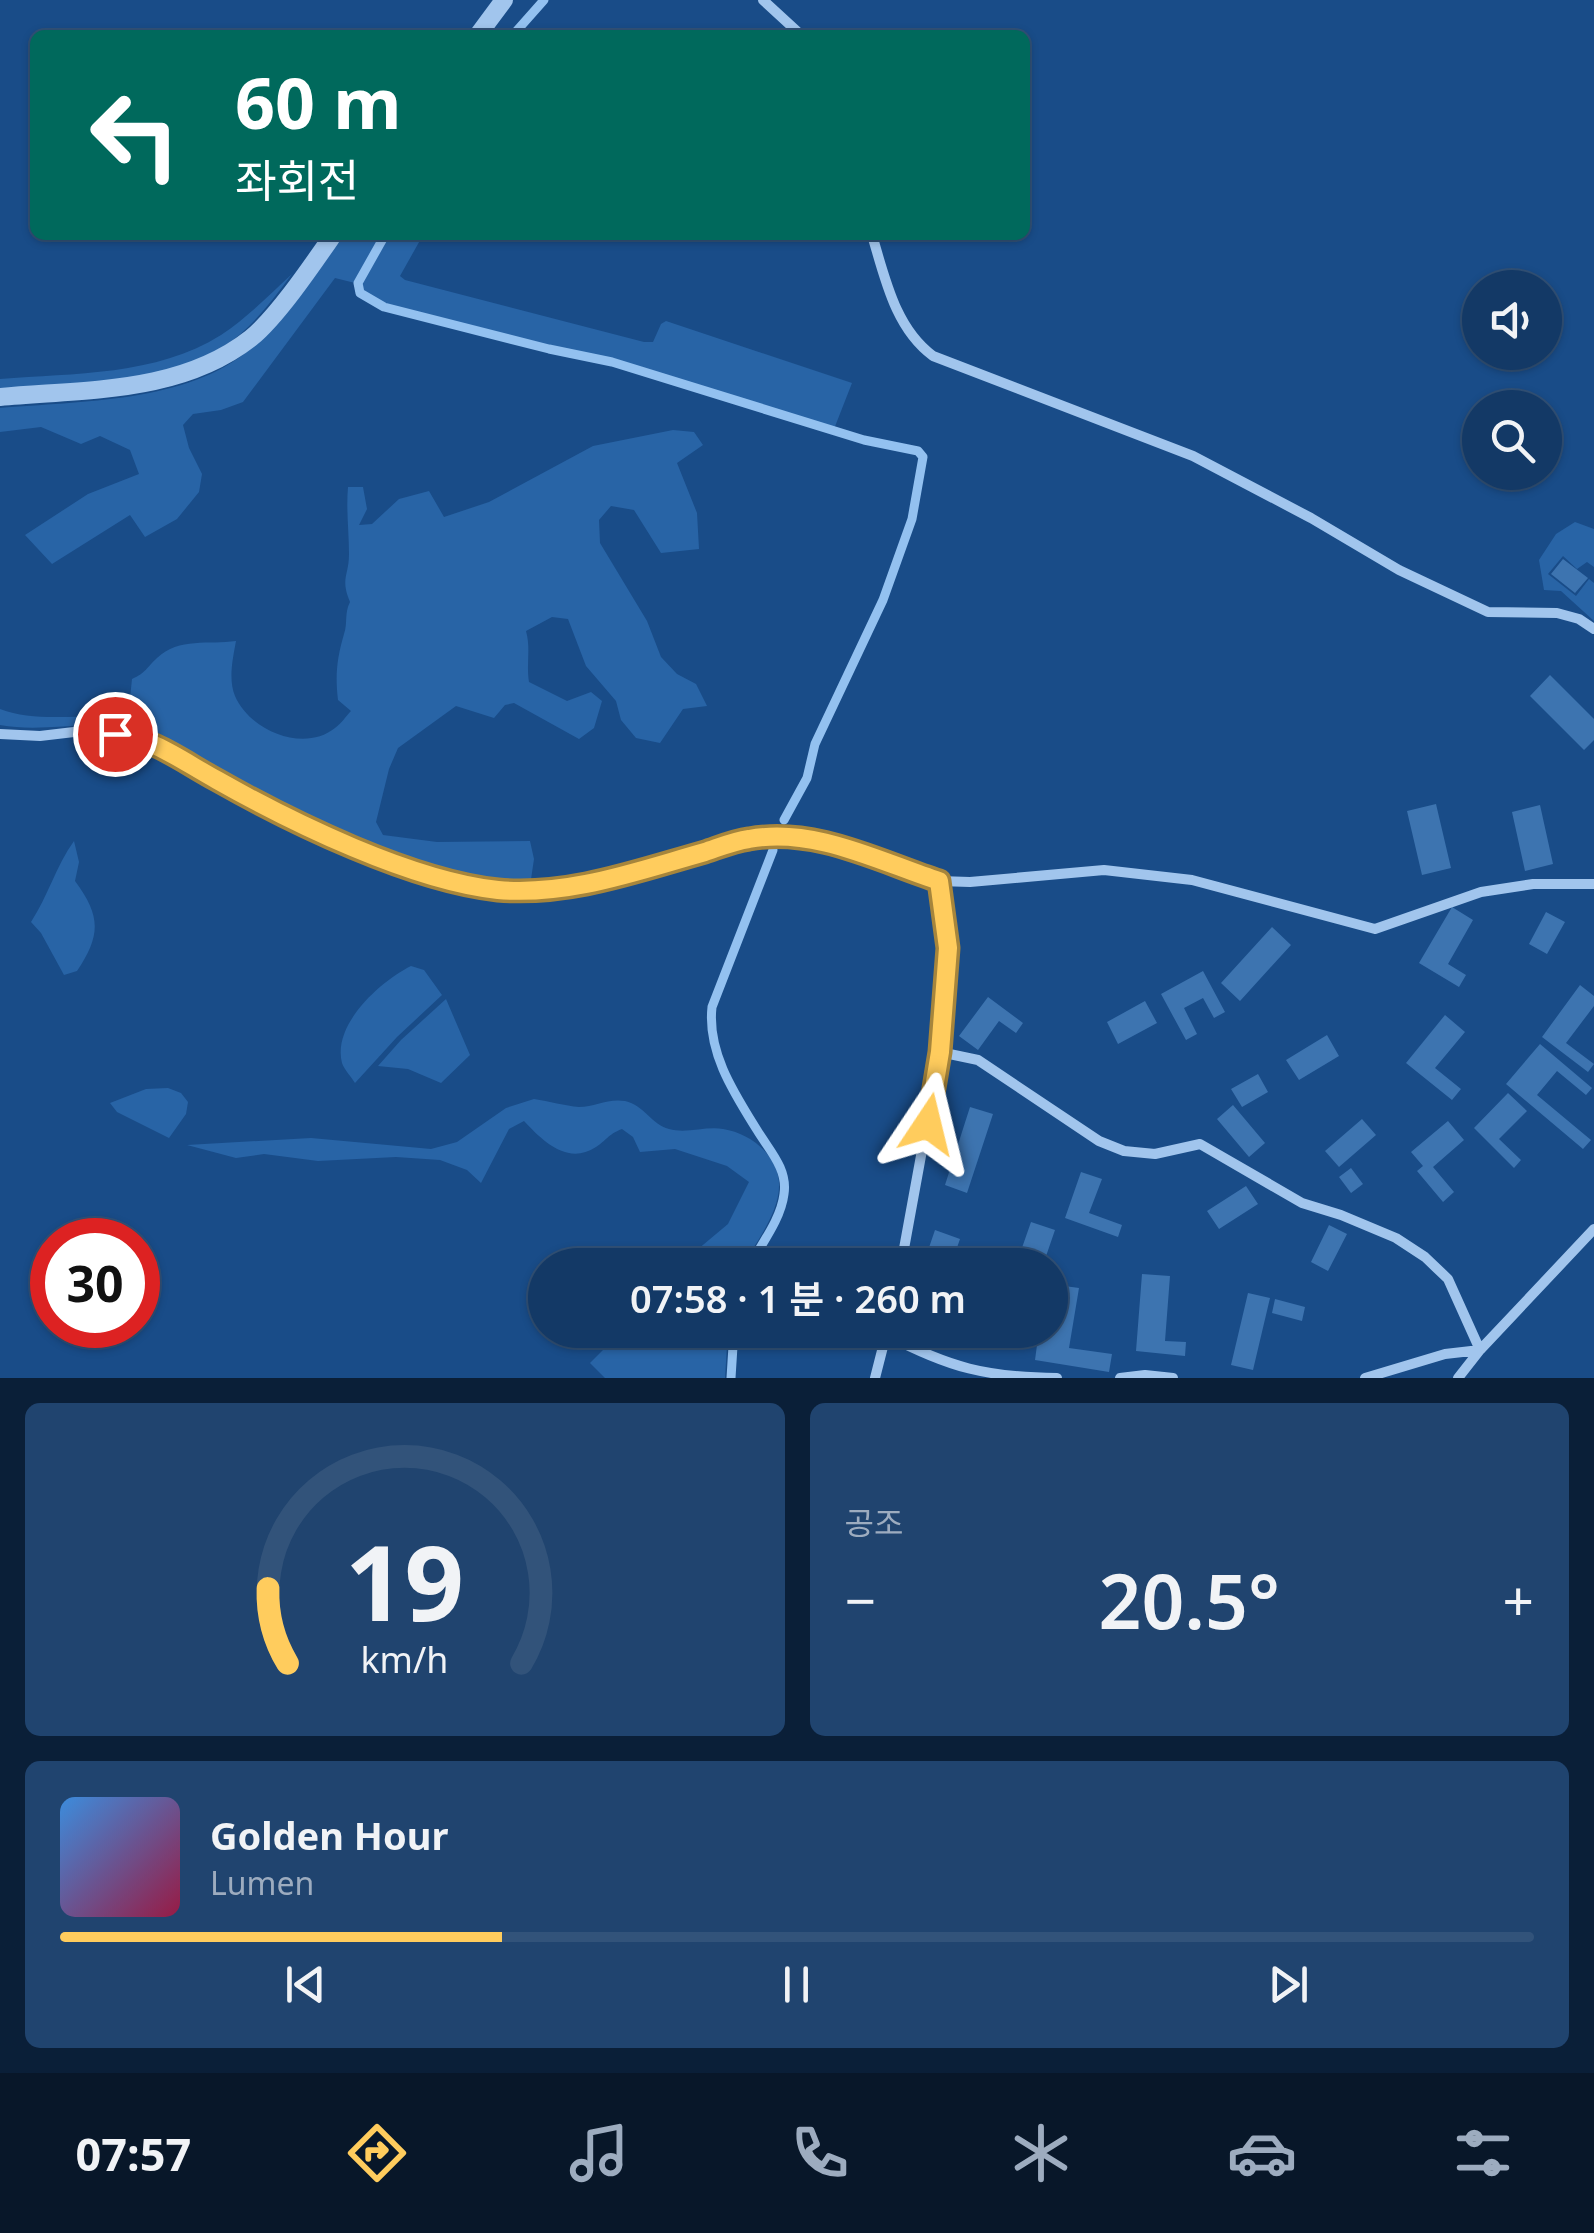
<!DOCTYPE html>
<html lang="ko">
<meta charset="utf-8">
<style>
:root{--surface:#133966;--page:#20446f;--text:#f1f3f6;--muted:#9dacbf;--line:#32537a;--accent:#ffcc5d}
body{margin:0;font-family:"Noto Sans","Noto Sans KR",sans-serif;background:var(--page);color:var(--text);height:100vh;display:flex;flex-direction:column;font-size:38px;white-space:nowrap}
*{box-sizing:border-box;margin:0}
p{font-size:32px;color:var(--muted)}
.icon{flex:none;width:55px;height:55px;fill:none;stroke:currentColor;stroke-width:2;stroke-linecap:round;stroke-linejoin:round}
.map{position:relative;height:1378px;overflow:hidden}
.sheet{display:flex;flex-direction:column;gap:25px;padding:25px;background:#0a1f38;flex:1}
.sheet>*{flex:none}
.hud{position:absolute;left:30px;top:30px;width:1000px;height:210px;border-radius:15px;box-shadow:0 2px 8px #0004,0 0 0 2px var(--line);background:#00695c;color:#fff;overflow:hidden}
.fabs{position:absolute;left:1462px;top:270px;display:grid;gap:20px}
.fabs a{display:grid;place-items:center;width:100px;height:100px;border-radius:50%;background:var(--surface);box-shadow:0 2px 8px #0004,0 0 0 2px var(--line);font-size:50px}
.speed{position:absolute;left:30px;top:1218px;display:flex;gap:20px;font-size:50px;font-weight:700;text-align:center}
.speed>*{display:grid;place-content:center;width:130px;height:130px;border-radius:50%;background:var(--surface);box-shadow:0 2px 8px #0004,0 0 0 2px var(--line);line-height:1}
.speed .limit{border:15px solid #d22;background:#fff;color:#111}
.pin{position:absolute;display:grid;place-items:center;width:85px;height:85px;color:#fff;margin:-42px;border:5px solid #fff;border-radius:50%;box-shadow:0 2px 10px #0007}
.me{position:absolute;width:110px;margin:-55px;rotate:10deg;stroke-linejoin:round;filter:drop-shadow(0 0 8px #0008)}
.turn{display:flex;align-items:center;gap:35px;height:210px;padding:0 40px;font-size:45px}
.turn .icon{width:130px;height:130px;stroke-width:2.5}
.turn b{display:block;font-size:70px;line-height:85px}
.big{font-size:75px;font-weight:600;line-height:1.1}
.sheet .tile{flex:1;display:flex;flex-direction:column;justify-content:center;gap:15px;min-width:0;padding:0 35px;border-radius:15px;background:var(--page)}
.sheet .dial{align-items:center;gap:0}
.dial svg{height:260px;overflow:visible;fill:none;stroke:var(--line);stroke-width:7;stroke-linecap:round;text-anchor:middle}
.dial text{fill:var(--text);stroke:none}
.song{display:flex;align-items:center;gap:30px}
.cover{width:120px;height:120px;border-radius:15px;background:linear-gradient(135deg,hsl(210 70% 55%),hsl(340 70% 35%))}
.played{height:10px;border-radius:5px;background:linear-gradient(90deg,var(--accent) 30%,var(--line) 30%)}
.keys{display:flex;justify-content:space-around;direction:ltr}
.heat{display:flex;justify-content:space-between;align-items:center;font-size:55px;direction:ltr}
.sheet .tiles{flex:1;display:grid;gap:25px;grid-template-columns:1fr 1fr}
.tile:last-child{grid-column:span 2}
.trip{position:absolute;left:528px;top:1248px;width:540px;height:100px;border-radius:50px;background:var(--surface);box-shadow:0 2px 8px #0004,0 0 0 2px var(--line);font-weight:600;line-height:100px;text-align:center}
.menu{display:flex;height:160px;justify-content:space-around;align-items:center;background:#081729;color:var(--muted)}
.menu .icon{width:70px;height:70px}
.menu .current{color:var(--accent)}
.menu b{font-size:45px;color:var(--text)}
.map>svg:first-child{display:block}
</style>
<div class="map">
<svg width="1594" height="1378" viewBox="0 0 1594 1378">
<rect width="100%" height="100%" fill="#194c88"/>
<!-- green -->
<path fill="#2864a6" d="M341 235H382L355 283 335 278 243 402 221 410 193 414 183 425 189 448 202 474 199 492 177 519 145 537 130 515 52 564 25 535 88 494 139 474 130 450 100 436 81 444 41 427 0 432V408C79 401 188 403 250 349 286 319 313 273 341 235Z
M387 235H423L400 276 405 280 644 342H653L661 324 666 321 852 383 834 429 613 360 549 347 385 305 362 292 360 283Z
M292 274C273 299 252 329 224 346 160 386 73 382 0 391V379C74 373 156 376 221 335 247 318 269 295 292 274Z
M673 430 694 432 703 445 677 463 697 513 699 549 661 553 634 510 611 506 599 520 600 543 647 621 661 657 677 674 696 684 707 706 683 709 660 743 636 738 621 720 616 701 586 666 568 619 552 617 526 631C531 649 526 664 529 682L567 701 591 692 602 701 594 728 579 739 514 703 505 705 494 718 456 706 398 748 389 769 376 822 383 835 437 842 530 841 534 859 530 886C425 878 328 832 237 784 206 767 177 745 143 733 97 716 48 734 0 725V709C37 723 81 714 120 716L129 708 132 679C146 673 147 667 157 658 179 637 209 645 236 641 233 658 228 679 235 696 250 731 304 753 335 728 341 724 346 716 351 711L338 700C335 675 337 658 344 634 348 623 344 614 350 602 340 578 349 576 349 554 349 531 346 510 348 487H363L367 509 359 525 372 524 399 499 429 491 444 517 489 502 593 446Z
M1575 522 1594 529V567L1587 562 1577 569 1563 556 1548 574 1576 596 1589 579 1594 583V621L1561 591 1544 590 1539 560 1556 534Z
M74 841 79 862 75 881C101 916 101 935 77 971L64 975 41 933 31 922C48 896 56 866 74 841Z
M411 966 424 970 442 995 397 1037 355 1083C352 1078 344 1069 342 1063 332 1024 381 981 411 966Z
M446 999 470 1055 441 1083 408 1069 378 1066 401 1040Z
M168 1088 181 1093 188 1102 186 1114 169 1138 117 1112 110 1103 146 1089Z
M534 1099C549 1101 565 1106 579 1107 595 1107 608 1098 625 1101 644 1105 652 1125 669 1129 686 1134 706 1126 723 1129 741 1132 757 1141 768 1155 797 1191 762 1232 743 1265H679L728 1224 749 1182 727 1166 675 1149 640 1152 633 1137 622 1129C607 1135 607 1140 596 1147 567 1166 542 1140 524 1121L509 1129 481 1183 467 1170 440 1160 396 1157 318 1161 264 1154 236 1158 187 1145 311 1138 431 1149 457 1142 506 1108Z
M623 1330H728L725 1378H605L590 1363Z"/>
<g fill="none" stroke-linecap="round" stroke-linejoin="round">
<!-- stream -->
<path stroke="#93c1f0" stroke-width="9" d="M513 35 544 0
M385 235 358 283 360 293 384 307 549 349 612 362 864 440 918 451 923 457 912 519 883 600 815 744 807 778 784 820
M750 1265C762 1243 781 1219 784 1194 788 1169 769 1150 757 1130 734 1093 707 1052 712 1007L773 850
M731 1378 734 1330"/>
</g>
<!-- building -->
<path fill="#3d74b0" d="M1563 559 1588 578 1575 593 1551 574Z
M1550 675 1594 719V740L1584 750 1530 696Z
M1436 804 1451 868 1422 875 1407 811Z
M1540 805 1553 864 1525 871 1512 812Z
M1452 907 1473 920 1448 964 1466 975 1459 987 1419 963Z
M1546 912 1565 922 1547 954 1529 944Z
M1272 927 1291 945 1240 1001 1221 983Z
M1203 971 1225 1012 1214 1018 1203 998 1184 1008 1197 1034 1186 1040 1161 994Z
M1580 985 1594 996V1006L1566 1043 1594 1064 1588 1072 1542 1037Z
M988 997 1023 1023 1016 1033 999 1021 978 1050 959 1036Z
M1145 1001 1157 1023 1118 1044 1107 1022Z
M1445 1015 1465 1032 1435 1068 1461 1089 1452 1100 1406 1063Z
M1327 1035 1339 1056 1299 1080 1286 1060Z
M1540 1044 1592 1088 1586 1095 1557 1071 1537 1095 1591 1140 1583 1149 1506 1084Z
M1258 1074 1268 1092 1242 1107 1231 1089Z
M1508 1093 1527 1111 1499 1139 1521 1160 1514 1168 1474 1128Z
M1233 1105 1265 1143 1249 1157 1217 1119Z
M970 1107 993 1114 967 1193 945 1185Z
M1362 1119 1376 1135 1339 1167 1325 1151Z
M1448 1121 1464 1140 1433 1167 1454 1192 1443 1202 1417 1171 1423 1166 1411 1152Z
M1351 1168 1363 1184 1351 1193 1339 1177Z
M1081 1172 1102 1179 1089 1213 1122 1225 1118 1237 1065 1218Z
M1246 1186 1258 1204 1219 1229 1207 1211Z
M1031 1222 1055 1230 1043 1265H1016Z
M1329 1225 1347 1234 1328 1271 1311 1262Z
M935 1230 960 1239 951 1265H923Z
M1142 1274 1170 1276 1165 1341 1186 1342 1185 1356 1136 1351Z
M1050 1284 1079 1288 1069 1348 1112 1354 1109 1372 1035 1360 1039 1330H1050Z
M1248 1293 1270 1298 1253 1370 1231 1365Z
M1275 1299 1305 1307 1302 1321 1272 1313Z
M964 1330H998L982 1347Z"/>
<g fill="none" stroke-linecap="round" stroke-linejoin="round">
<!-- minor -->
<path stroke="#a1c5ed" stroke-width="10" d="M763 0 801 35
M872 235C885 278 895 328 933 356L1193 456 1311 518 1399 570 1488 612 1557 613 1579 619 1594 629
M0 734 40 736 91 730 139 737 174 753 216 780 379 856 434 878 498 889 558 891 750 838 798 837 846 847 939 881 970 882 1104 870 1192 880 1375 929 1481 892 1533 884H1594
M940 1052 978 1060 1099 1141 1124 1151 1155 1154 1200 1144 1302 1203 1341 1215 1396 1238 1425 1257 1448 1279 1480 1350 1445 1354 1365 1378
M901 1265 940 1052 948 948 939 881
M887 1335C950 1368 986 1377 1057 1378
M875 1378 887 1331
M1120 1378 1145 1375 1173 1378
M1458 1378 1480 1350 1594 1229"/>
<!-- tertiary -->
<path stroke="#a1c5ed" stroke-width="18" d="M478 35 504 0
M0 397C85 389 180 394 251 338 277 317 313 264 333 235"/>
</g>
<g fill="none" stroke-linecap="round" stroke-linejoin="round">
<!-- route casing -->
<g stroke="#a6853c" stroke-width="25">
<path id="route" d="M115 734C155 739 182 761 217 780 293 823 412 881 498 890 570 896 637 871 705 852 720 847 734 841 749 839 815 827 878 861 939 881L948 948 940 1052 928 1124"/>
</g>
<!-- route -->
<use href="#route" stroke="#ffcc5d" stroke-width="18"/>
</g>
</svg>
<div class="fabs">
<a><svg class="icon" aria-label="sound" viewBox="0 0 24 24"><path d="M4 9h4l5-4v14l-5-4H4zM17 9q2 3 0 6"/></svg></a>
<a><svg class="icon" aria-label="search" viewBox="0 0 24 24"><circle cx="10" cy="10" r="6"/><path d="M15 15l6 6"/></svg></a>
</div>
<div class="speed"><div class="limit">30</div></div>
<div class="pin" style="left:115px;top:734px;background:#d93025"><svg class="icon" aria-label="arrive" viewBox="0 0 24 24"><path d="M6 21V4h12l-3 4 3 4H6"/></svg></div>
<svg class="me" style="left:928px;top:1124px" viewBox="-20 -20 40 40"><path d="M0-17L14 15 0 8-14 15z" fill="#ffcc5d" stroke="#fff" stroke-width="4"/></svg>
<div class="trip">07:58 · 1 분 · 260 m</div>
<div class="hud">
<div class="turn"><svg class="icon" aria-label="left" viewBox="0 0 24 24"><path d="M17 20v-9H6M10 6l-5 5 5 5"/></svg><div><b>60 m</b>좌회전</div></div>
</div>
</div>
<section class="sheet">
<div class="tiles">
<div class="tile dial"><svg viewBox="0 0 100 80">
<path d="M14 69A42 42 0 1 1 86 69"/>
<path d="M14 69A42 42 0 0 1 8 46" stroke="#ffcc5d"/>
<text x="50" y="56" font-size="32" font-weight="700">19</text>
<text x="50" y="72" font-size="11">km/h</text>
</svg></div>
<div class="tile"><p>공조</p>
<div class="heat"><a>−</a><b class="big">20.5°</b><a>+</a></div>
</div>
<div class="tile">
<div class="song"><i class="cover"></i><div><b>Golden Hour</b><p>Lumen</p></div></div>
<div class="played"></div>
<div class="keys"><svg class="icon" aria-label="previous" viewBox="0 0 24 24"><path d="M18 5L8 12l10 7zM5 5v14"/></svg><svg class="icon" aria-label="pause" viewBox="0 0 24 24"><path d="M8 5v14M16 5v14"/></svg><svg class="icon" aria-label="next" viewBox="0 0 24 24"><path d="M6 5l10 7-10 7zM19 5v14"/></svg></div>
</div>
</div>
</section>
<nav class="menu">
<b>07:57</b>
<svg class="icon current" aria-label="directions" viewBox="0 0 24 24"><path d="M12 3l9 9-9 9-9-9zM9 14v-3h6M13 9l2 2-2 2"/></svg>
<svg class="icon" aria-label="music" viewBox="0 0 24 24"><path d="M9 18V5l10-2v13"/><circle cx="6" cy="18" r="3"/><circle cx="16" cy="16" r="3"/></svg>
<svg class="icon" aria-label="phone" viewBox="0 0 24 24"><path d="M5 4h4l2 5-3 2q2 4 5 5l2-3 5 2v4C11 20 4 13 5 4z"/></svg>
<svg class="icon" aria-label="climate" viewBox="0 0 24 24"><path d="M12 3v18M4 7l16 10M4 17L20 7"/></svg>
<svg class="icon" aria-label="car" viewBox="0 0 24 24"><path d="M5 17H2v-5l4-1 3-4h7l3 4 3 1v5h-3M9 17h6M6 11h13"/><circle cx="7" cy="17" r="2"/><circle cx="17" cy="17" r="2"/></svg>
<svg class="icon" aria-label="filters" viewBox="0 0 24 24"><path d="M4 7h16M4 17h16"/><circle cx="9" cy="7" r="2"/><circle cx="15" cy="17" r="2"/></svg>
</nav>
